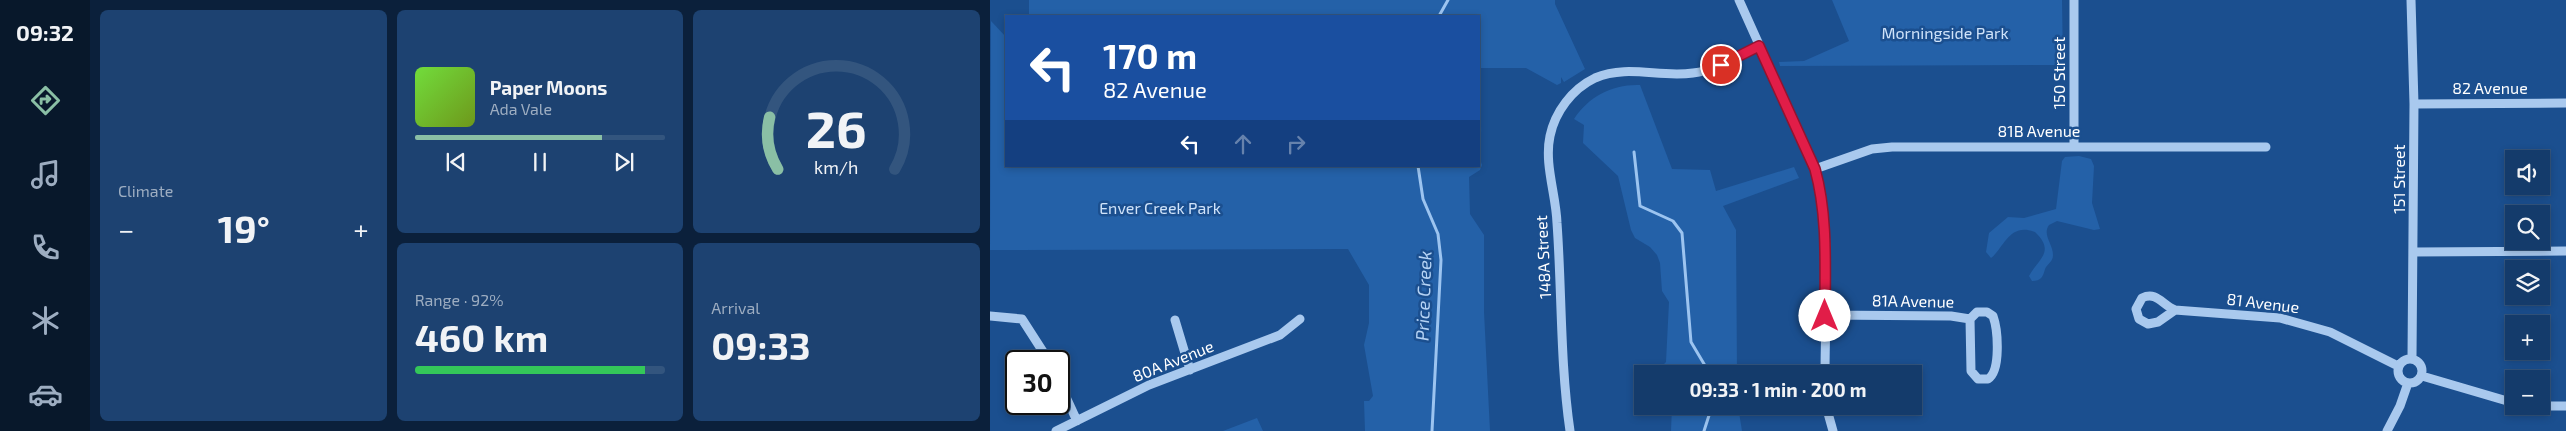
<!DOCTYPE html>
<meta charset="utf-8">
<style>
:root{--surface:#143b6b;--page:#1d4271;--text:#f1f3f6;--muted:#9dadc1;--line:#33557e;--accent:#8abfa5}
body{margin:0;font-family:"Exo 2",sans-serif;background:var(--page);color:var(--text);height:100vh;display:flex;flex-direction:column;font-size:19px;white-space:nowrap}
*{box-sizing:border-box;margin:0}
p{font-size:16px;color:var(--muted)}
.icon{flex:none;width:28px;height:28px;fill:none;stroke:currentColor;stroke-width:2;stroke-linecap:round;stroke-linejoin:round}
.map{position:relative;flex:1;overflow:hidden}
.details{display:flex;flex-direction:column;gap:10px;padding:10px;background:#0b203b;width:900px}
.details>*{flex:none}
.banner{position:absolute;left:15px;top:15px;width:475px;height:152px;border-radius:0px;box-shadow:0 2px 8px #0003,0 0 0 1px var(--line);background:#1a4fa0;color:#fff;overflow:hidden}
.controls{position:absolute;left:1515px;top:150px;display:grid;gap:10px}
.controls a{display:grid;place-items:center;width:45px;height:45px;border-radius:0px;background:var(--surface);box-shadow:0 2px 8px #0003,0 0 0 1px var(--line);font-size:25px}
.speed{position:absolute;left:15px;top:350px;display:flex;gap:10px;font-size:25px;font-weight:700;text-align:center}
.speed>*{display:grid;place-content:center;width:65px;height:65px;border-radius:50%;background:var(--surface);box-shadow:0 2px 8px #0003,0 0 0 1px var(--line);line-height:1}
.speed .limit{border:2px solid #111;border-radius:8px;background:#fff;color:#111}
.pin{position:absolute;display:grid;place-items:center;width:42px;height:42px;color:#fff;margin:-21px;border:2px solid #fff;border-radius:50%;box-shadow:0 1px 5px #0007}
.me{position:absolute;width:55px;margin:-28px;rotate:0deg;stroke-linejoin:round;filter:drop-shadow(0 0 4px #0008)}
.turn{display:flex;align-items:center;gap:18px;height:105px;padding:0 15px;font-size:22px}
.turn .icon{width:65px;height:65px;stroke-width:2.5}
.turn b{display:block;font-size:35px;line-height:42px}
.lanes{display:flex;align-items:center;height:48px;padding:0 15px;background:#0003;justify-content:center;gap:25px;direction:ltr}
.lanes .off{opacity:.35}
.big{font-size:38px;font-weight:700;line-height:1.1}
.details .card{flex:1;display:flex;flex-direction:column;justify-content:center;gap:8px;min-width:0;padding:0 18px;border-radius:8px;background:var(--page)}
.details .dial{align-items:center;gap:0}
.dial svg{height:130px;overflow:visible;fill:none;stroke:var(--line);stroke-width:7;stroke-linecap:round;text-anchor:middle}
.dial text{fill:var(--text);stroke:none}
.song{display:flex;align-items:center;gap:15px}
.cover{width:60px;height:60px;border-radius:8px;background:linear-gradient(135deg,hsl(100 70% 55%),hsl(80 70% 35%))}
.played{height:5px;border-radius:2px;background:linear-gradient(90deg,var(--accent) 75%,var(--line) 75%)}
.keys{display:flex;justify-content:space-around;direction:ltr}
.heat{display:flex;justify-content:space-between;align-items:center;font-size:28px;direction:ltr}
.charge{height:8px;border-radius:4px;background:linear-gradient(90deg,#34c759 92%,var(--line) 0)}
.details .tiles{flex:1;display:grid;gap:10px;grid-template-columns:repeat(3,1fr)}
.card:first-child{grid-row:span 2}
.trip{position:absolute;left:644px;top:365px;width:288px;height:50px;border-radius:0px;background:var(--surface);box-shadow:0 2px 8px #0003,0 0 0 1px var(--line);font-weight:700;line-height:50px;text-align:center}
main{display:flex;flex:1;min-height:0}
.tabs{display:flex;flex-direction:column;width:90px;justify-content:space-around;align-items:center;background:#08182b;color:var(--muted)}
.tabs .icon{width:35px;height:35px}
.tabs .active{color:var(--accent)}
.tabs b{font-size:22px;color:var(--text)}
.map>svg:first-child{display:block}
</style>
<main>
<nav class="tabs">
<b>09:32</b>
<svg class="icon active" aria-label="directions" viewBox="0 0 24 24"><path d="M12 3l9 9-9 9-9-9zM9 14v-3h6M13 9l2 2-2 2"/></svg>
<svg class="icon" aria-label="music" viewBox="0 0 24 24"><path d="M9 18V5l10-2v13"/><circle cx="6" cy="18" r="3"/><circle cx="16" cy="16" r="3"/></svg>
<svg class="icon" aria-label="phone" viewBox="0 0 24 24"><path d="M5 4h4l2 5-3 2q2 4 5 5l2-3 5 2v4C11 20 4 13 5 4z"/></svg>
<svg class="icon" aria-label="climate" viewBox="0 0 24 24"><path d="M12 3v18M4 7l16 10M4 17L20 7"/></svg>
<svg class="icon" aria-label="car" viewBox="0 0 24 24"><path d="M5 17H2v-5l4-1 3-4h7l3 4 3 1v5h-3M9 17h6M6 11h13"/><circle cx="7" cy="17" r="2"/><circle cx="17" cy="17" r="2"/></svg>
</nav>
<section class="details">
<div class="tiles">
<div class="card"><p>Climate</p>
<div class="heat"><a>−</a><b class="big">19°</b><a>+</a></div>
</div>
<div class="card">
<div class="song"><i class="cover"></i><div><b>Paper Moons</b><p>Ada Vale</p></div></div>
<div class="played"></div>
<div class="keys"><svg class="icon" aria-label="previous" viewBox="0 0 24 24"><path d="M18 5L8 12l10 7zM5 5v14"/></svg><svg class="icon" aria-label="pause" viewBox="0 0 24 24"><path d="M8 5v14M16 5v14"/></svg><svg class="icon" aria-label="next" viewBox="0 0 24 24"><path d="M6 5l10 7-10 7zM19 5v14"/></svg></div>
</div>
<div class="card dial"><svg viewBox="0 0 100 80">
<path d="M14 69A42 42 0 1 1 86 69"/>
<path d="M14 69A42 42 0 0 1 9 37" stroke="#8abfa5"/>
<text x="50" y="56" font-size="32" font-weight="700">26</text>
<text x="50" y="72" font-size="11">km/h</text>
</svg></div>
<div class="card"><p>Range · 92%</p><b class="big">460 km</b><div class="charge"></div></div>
<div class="card"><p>Arrival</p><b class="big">09:33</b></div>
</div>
</section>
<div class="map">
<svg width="1576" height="431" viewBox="0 0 1576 431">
<rect width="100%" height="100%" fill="#1b4f8f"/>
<!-- green -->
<path fill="#2461a8" d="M39 0H565V4L595 69 574 82 571 77V83L567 85 536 68H489V16H39Z
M842 0H1072L1073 65 790 66 789 62 814 61 859 41Z
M1 21 16 37V166H489V116C495 132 486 149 492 165L490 170 479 177 480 214 494 235V312L500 431H375L374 401H379L383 396 374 345 379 323V285L358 249 0 250Z
M650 85 682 169 720 170 726 191 804 167 809 178 733 206 746 230 747 374H664L676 362 679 302 672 291 670 263 667 255 660 247 645 238 641 230 628 176 593 143 594 125 584 119C599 96 623 84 650 85Z
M1089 156 1101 159 1104 166 1102 203 1110 229 1104 230 1067 221 1059 225C1052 235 1063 244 1063 255 1063 262 1057 264 1055 269 1053 277 1051 281 1042 281L1039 276C1048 259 1066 252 1045 232 1019 222 1014 248 1001 258L996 252 999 233 1018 217 1034 218 1066 209 1072 161 1075 157Z
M682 406H748L752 431H681Z
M267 418 273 431H233Z"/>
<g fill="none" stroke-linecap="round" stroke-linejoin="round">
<!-- stream -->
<path stroke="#9cc4f0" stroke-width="3" d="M449 16 458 0
M644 152 650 206 683 221 692 233 701 342 720 374
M428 166 433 199 448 234 451 260 442 431
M714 431 722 406"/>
<!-- minor -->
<path stroke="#a9c9ee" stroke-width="9" d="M749 0 825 169C842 229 835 311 835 374
M1421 0 1424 104 1422 358
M1424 104 1576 103
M1084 146V0
M825 169 882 149 902 147H1276
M1424 252 1576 251
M1185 310C1172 305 1167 291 1152 298L1146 309 1149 319 1158 324 1168 322 1185 310 1290 318 1340 332 1408 366
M835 315 961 316 980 319 987 312H997L1003 316C1008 330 1011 371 998 379H988L981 371 980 319
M0 316 32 319 59 361
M185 320 200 370
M1408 371a12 12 0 1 1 24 0a12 12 0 1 1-24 0Z
M1432 376 1524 403
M69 382 87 421
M836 406 843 431
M1551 406H1576
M66 431 159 385 290 335 310 319
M580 431C570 362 572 292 567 223 566 194 554 164 560 136 565 112 582 89 605 78 638 64 669 78 703 73 726 71 748 56 769 46
M1397 431 1410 406 1418 383"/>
</g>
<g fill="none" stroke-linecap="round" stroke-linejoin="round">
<!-- route casing -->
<g stroke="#92132f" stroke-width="12">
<path id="route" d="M731 65 769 46 825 169C838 216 835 267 835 316"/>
</g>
<!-- route -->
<use href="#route" stroke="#e11d48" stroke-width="9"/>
</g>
<g text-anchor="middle" stroke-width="5" stroke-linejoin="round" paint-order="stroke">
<!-- park labels -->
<g font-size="16" fill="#cfe3fa" stroke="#1b4f8f">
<text x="955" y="39">Morningside Park</text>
<text x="170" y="214">Enver Creek Park</text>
</g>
<!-- street labels -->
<g font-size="16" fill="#fff" stroke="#1b4f8f">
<text transform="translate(1069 73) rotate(-90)" y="6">150 Street</text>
<text x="1500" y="94">82 Avenue</text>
<text x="1049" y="137">81B Avenue</text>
<text transform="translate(1409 179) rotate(-90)" y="6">151 Street</text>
<text transform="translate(553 257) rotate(-93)" y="6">148A Street</text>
<text transform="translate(923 301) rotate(1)" y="6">81A Avenue</text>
<text transform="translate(1273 303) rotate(7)" y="6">81 Avenue</text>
<text transform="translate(183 361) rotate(-22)" y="6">80A Avenue</text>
</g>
<!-- water labels -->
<g font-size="18" font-style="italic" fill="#b5d3f5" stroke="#1b4f8f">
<text transform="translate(434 296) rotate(-88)" y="6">Price Creek</text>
</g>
</g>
</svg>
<div class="controls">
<a><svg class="icon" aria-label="sound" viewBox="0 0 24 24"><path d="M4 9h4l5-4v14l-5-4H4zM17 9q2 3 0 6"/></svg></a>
<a><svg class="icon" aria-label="search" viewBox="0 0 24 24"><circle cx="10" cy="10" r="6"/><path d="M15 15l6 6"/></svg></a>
<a><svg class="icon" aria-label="layers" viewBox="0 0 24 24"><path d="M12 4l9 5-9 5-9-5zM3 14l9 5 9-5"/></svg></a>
<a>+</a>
<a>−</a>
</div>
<div class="speed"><div class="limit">30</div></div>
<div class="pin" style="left:731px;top:65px;background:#d93025"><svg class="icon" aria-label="arrive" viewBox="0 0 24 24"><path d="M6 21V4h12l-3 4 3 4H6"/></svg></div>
<svg class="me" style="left:835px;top:316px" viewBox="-20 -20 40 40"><circle r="19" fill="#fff"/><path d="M0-13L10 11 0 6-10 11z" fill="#e11d48"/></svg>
<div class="trip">09:33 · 1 min · 200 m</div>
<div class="banner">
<div class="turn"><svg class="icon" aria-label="left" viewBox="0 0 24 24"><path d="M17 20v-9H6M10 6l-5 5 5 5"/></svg><div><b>170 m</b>82 Avenue</div></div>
<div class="lanes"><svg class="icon" aria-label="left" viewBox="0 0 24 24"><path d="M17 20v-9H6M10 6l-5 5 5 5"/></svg><svg class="icon off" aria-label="ahead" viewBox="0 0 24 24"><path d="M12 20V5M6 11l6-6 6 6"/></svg><svg class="icon off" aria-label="right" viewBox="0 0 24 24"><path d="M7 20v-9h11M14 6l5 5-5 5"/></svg></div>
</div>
</div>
</main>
